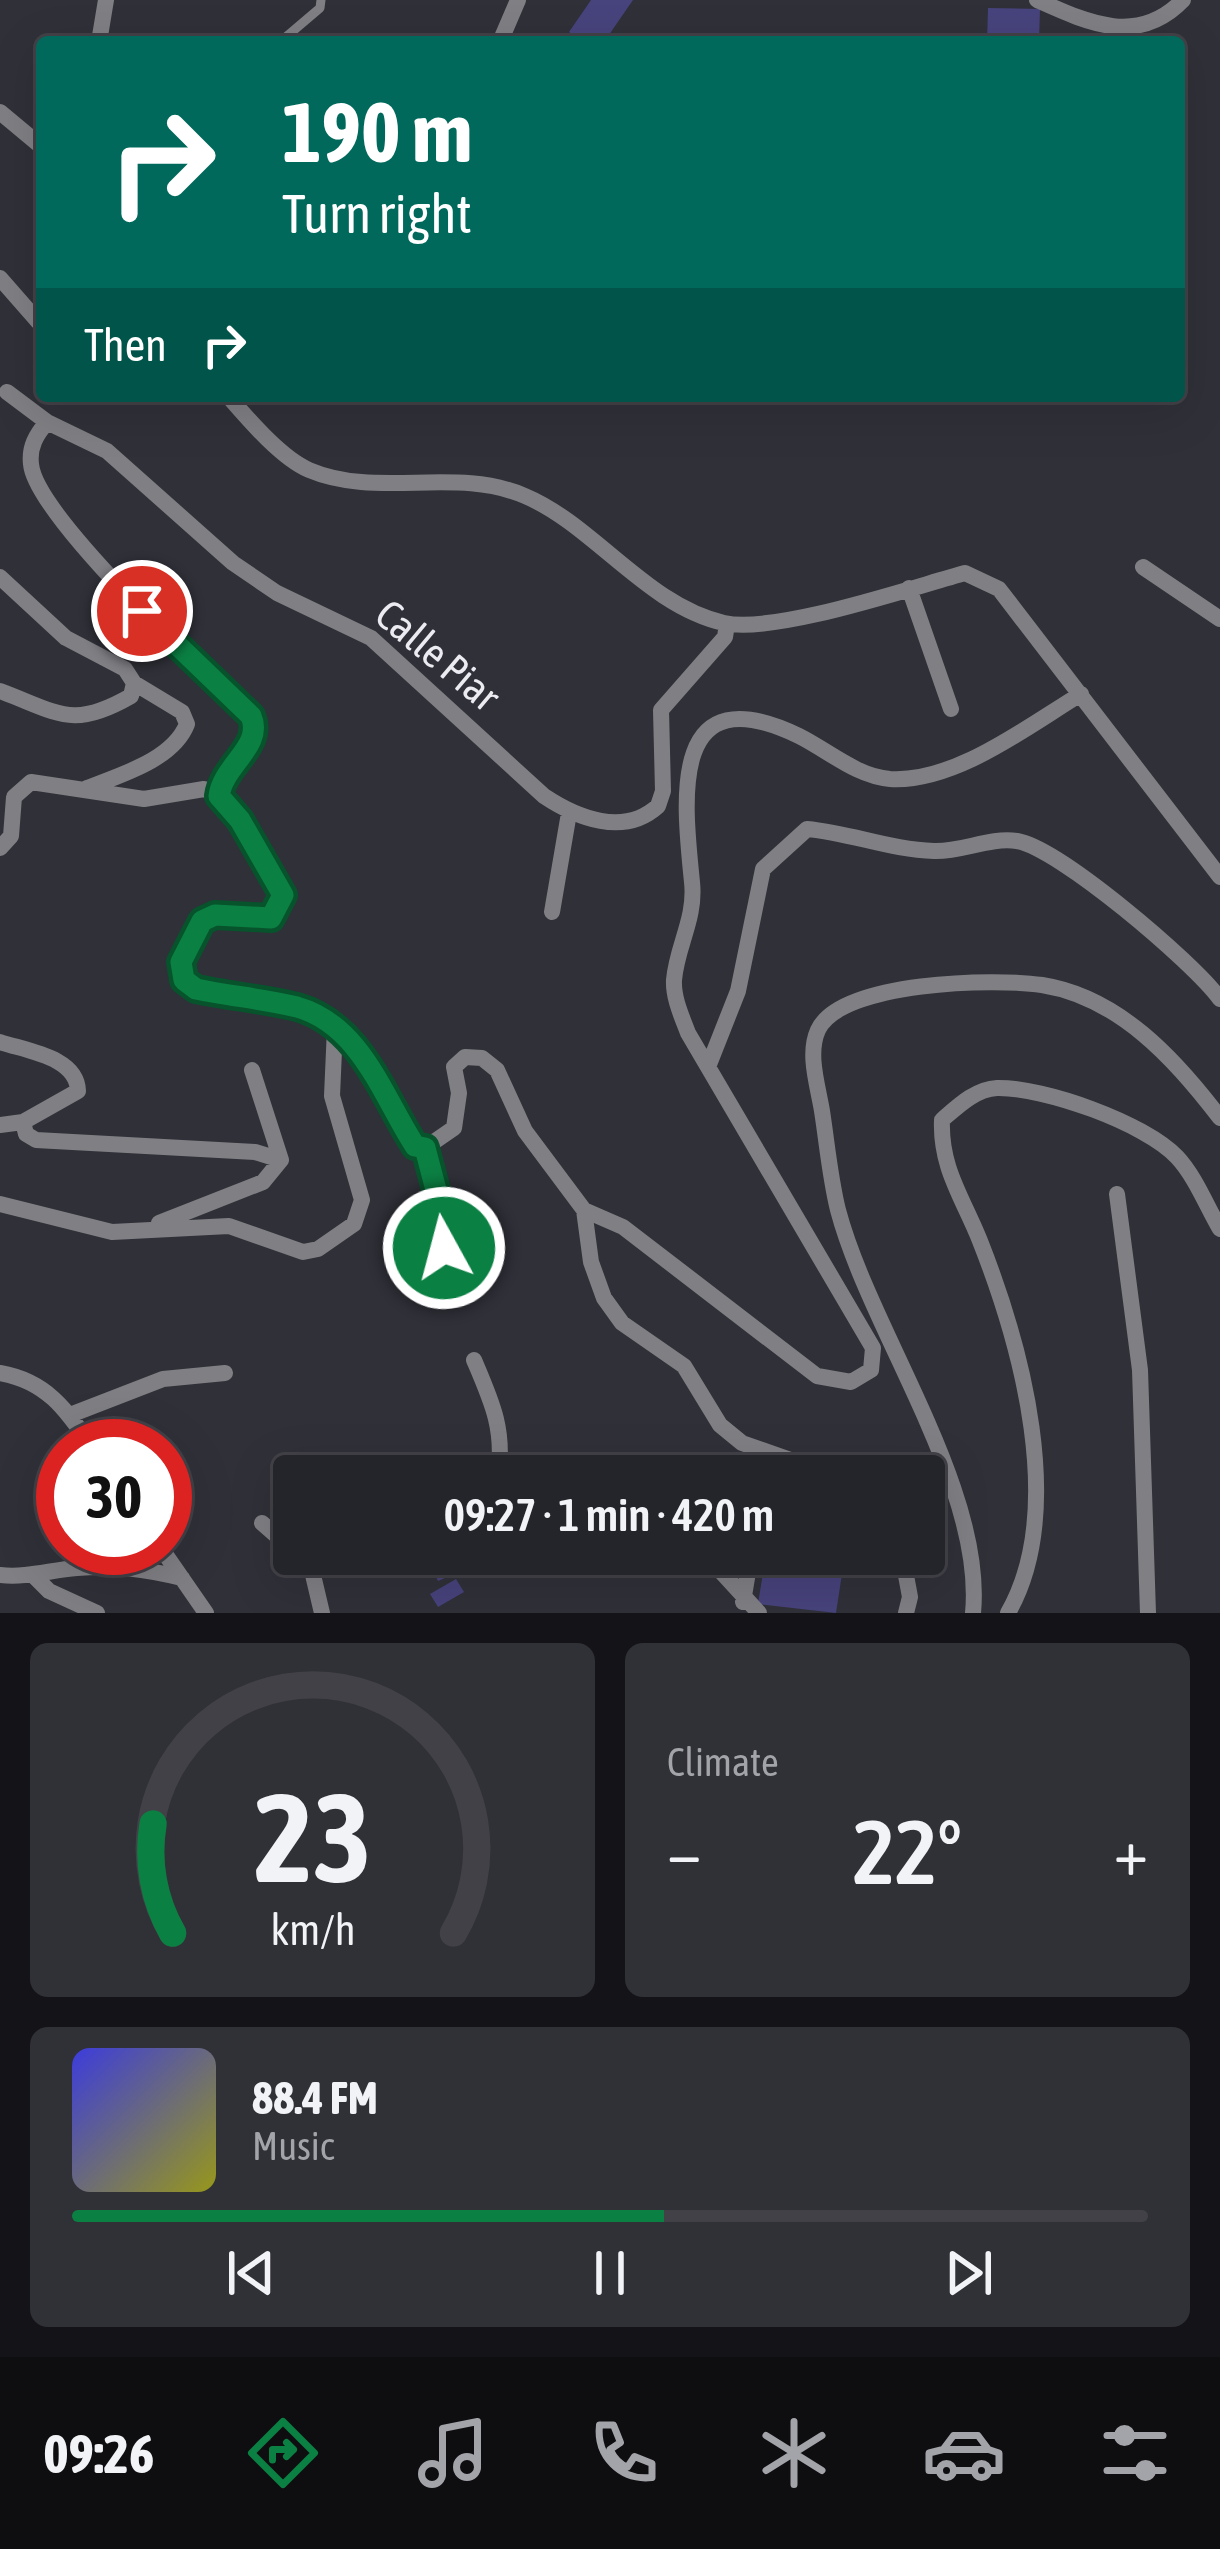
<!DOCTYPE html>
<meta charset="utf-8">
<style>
:root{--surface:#24242b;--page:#303037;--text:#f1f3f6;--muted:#a3a4a9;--line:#414147;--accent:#0b8043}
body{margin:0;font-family:"Asap Condensed",sans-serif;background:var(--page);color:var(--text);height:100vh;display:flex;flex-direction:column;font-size:45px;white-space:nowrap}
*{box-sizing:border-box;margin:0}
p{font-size:39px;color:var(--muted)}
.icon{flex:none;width:66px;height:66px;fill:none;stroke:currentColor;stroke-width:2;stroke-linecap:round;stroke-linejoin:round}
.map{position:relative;height:1613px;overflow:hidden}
.sheet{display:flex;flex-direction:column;gap:30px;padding:30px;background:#141418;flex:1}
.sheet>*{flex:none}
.banner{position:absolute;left:36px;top:36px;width:1149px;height:366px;border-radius:12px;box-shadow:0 12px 48px #0002,0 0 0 3px var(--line);background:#00695c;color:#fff;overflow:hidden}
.speed{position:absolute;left:36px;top:1419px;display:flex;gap:24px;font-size:60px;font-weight:700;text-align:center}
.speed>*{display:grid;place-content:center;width:156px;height:156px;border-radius:50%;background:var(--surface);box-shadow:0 12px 48px #0002,0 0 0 3px var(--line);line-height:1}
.speed .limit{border:18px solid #d22;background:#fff;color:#111}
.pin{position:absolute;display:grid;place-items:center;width:102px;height:102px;color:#fff;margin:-51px;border:6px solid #fff;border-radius:50%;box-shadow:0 3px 12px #0007}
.me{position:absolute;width:132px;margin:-66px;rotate:353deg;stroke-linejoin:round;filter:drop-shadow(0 0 9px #0008)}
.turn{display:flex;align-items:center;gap:42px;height:252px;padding:0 48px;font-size:54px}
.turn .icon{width:156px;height:156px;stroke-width:2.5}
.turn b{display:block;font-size:84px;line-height:102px}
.then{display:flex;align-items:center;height:114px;padding:0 48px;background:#0003;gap:24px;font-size:45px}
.big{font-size:90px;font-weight:600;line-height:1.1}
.sheet .card{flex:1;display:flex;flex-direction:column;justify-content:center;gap:18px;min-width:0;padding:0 42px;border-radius:18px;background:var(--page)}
.sheet .dial{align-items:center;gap:0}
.dial svg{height:312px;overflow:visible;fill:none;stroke:var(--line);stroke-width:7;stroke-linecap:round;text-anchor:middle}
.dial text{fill:var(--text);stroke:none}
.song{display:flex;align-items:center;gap:36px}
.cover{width:144px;height:144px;border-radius:18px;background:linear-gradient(135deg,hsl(240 70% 55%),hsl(60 70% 35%))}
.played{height:12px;border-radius:6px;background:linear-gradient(90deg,var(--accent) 55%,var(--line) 55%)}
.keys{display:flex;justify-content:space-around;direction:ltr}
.heat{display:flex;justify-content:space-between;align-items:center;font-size:66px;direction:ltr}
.sheet .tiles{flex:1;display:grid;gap:30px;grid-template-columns:1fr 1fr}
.card:last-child{grid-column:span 2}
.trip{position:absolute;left:273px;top:1455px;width:672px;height:120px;border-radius:12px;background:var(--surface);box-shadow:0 12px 48px #0002,0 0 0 3px var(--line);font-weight:600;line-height:120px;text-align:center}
.dock{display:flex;height:192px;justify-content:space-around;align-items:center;background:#0e0e11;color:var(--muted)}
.dock .icon{width:84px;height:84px}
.dock .on{color:var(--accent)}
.dock b{font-size:54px;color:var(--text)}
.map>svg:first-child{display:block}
</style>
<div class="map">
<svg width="1220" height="1613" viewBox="0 0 1220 1613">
<rect width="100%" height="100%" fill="#303039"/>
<!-- building -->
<path fill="#47437c" d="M591 0H633L604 42H583L569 32Z
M988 8 1040 9 1039 42H987Z
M451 1554H468L473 1566 438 1581 430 1563Z
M766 1554H845L836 1613 758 1604Z
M456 1579 464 1592 438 1607 430 1594Z"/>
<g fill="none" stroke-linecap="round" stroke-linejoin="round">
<!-- lane -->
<path stroke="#7f7f84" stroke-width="9" d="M280 42 320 8 321 0"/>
<!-- street -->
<path stroke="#7f7f84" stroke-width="16" d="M1037 0C1086 22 1138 47 1183 0
M99 42 106 0
M500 42 518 0
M0 112 42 147
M0 278 42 326
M7 392 47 422 107 451 233 563 277 593 371 638 544 796C577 818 624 837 658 806L663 791 661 710 725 637 727 624
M228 396C248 419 281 458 309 470 377 499 456 466 525 496 594 525 647 606 724 623 776 634 910 588 965 573L999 589 1220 877
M47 422C36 435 29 447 31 464 35 515 208 676 251 715 264 746 223 765 219 795
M1143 567 1220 619
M0 577 66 638 125 669 134 683 131 696C72 730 59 713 0 691
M909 588 951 709
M87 788C120 775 173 760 187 724L182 712 134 683
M0 848 11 836 14 797 31 782 144 799 204 789 219 795 240 820 283 895 271 918 215 915 202 921 181 962 184 980 196 989 301 1008 335 1028
M552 912 569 813
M0 1042C27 1051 77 1057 78 1091L23 1122 26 1134 36 1140 255 1152 281 1160 263 1182 159 1223
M708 1067 738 991 763 869 807 829C851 833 891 850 934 851 962 852 989 837 1017 841 1059 848 1193 962 1220 999
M252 1070 281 1160
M0 1125 23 1122
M425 1148 440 1205V1272
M1117 1194 1140 1370 1148 1613
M0 1204 112 1232 229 1226 303 1252 318 1249 354 1224 362 1200 332 1096 335 1028 388 1094 414 1146 425 1148 454 1128 459 1093 454 1067 465 1057 482 1058 497 1070 525 1131 584 1210
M474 1360C492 1402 505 1430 498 1476
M0 1373C46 1381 66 1409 91 1446
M70 1415 163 1379 225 1373
M836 1476 742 1443 720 1425 684 1366 622 1323 604 1298 591 1262 584 1210 623 1227 817 1376 851 1382 871 1370 873 1348 688 1033C682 1017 673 998 674 980 677 945 696 919 692 882 683 795 670 674 799 736 829 751 856 776 890 779 955 783 1028 726 1081 694
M262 1523 294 1551
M161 1548 206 1613
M297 1554 313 1575 322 1613
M705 1554 759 1613
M902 1554 910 1597 906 1613
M0 1575C27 1578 50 1570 77 1568 115 1565 145 1569 182 1578
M34 1576 49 1591 97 1613
M743 1602 751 1554
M973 1613C985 1488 870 1331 838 1210 830 1178 827 1143 822 1111 818 1086 807 1054 818 1030 841 981 996 978 1042 985 1119 997 1176 1060 1220 1118
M1008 1613C1067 1510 1021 1345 980 1241 963 1198 940 1168 942 1120 957 1107 975 1089 997 1088 1044 1087 1145 1123 1177 1157 1195 1176 1207 1207 1220 1229"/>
</g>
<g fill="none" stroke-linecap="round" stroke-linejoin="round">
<!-- route casing -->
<g stroke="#07532c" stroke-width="30">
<path id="route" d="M142 611 251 716C264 746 223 765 219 796L240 820 283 895 271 918 215 915 202 921 181 962 184 980 196 989C229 996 265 999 297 1007 361 1025 383 1097 415 1146L425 1148 440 1205 444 1248"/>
</g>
<!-- route -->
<use href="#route" stroke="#0b8043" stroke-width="21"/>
</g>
<g text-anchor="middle" stroke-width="12" stroke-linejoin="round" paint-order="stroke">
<!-- street labels -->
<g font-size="42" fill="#ebebf1" stroke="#303039">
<text transform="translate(438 655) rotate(40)" y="15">Calle Piar</text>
</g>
</g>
</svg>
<div class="speed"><div class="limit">30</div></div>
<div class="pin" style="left:142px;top:611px;background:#d93025"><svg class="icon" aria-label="arrive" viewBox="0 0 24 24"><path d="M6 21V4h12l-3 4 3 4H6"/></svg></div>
<svg class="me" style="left:444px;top:1248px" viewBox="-20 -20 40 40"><circle r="17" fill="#0b8043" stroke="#fff" stroke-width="3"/><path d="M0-11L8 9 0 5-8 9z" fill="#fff"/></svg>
<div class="trip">09:27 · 1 min · 420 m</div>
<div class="banner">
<div class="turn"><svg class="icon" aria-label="right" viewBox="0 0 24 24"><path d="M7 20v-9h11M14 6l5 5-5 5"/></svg><div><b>190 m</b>Turn right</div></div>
<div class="then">Then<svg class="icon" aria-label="right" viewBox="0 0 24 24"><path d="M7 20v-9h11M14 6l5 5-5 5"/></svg></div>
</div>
</div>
<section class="sheet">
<div class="tiles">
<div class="card dial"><svg viewBox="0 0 100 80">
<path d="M14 69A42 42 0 1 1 86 69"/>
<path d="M14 69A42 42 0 0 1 9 41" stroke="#0b8043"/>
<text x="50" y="56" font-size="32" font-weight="700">23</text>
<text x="50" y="72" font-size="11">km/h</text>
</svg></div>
<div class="card"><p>Climate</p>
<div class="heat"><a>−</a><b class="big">22°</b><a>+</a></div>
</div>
<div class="card">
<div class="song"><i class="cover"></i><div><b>88.4 FM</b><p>Music</p></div></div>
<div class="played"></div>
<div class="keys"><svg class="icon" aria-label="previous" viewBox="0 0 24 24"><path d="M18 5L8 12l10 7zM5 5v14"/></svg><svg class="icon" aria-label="pause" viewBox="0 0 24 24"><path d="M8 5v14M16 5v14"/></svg><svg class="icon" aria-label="next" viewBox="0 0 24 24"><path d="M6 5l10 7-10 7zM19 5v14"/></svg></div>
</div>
</div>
</section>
<nav class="dock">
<b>09:26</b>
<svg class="icon on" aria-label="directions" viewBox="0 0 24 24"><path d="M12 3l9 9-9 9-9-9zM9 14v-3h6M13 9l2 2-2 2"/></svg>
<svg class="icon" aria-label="music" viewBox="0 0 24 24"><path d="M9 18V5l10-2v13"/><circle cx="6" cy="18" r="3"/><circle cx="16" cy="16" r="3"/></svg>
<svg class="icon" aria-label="phone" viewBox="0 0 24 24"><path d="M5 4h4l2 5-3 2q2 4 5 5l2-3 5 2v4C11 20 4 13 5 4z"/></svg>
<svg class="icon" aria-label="climate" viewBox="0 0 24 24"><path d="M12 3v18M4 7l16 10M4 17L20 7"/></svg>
<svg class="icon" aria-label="car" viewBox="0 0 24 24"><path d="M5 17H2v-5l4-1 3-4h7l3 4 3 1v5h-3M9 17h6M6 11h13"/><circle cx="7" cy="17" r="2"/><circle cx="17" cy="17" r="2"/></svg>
<svg class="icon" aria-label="filters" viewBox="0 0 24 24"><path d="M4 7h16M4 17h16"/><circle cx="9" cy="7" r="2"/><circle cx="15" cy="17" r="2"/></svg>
</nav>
